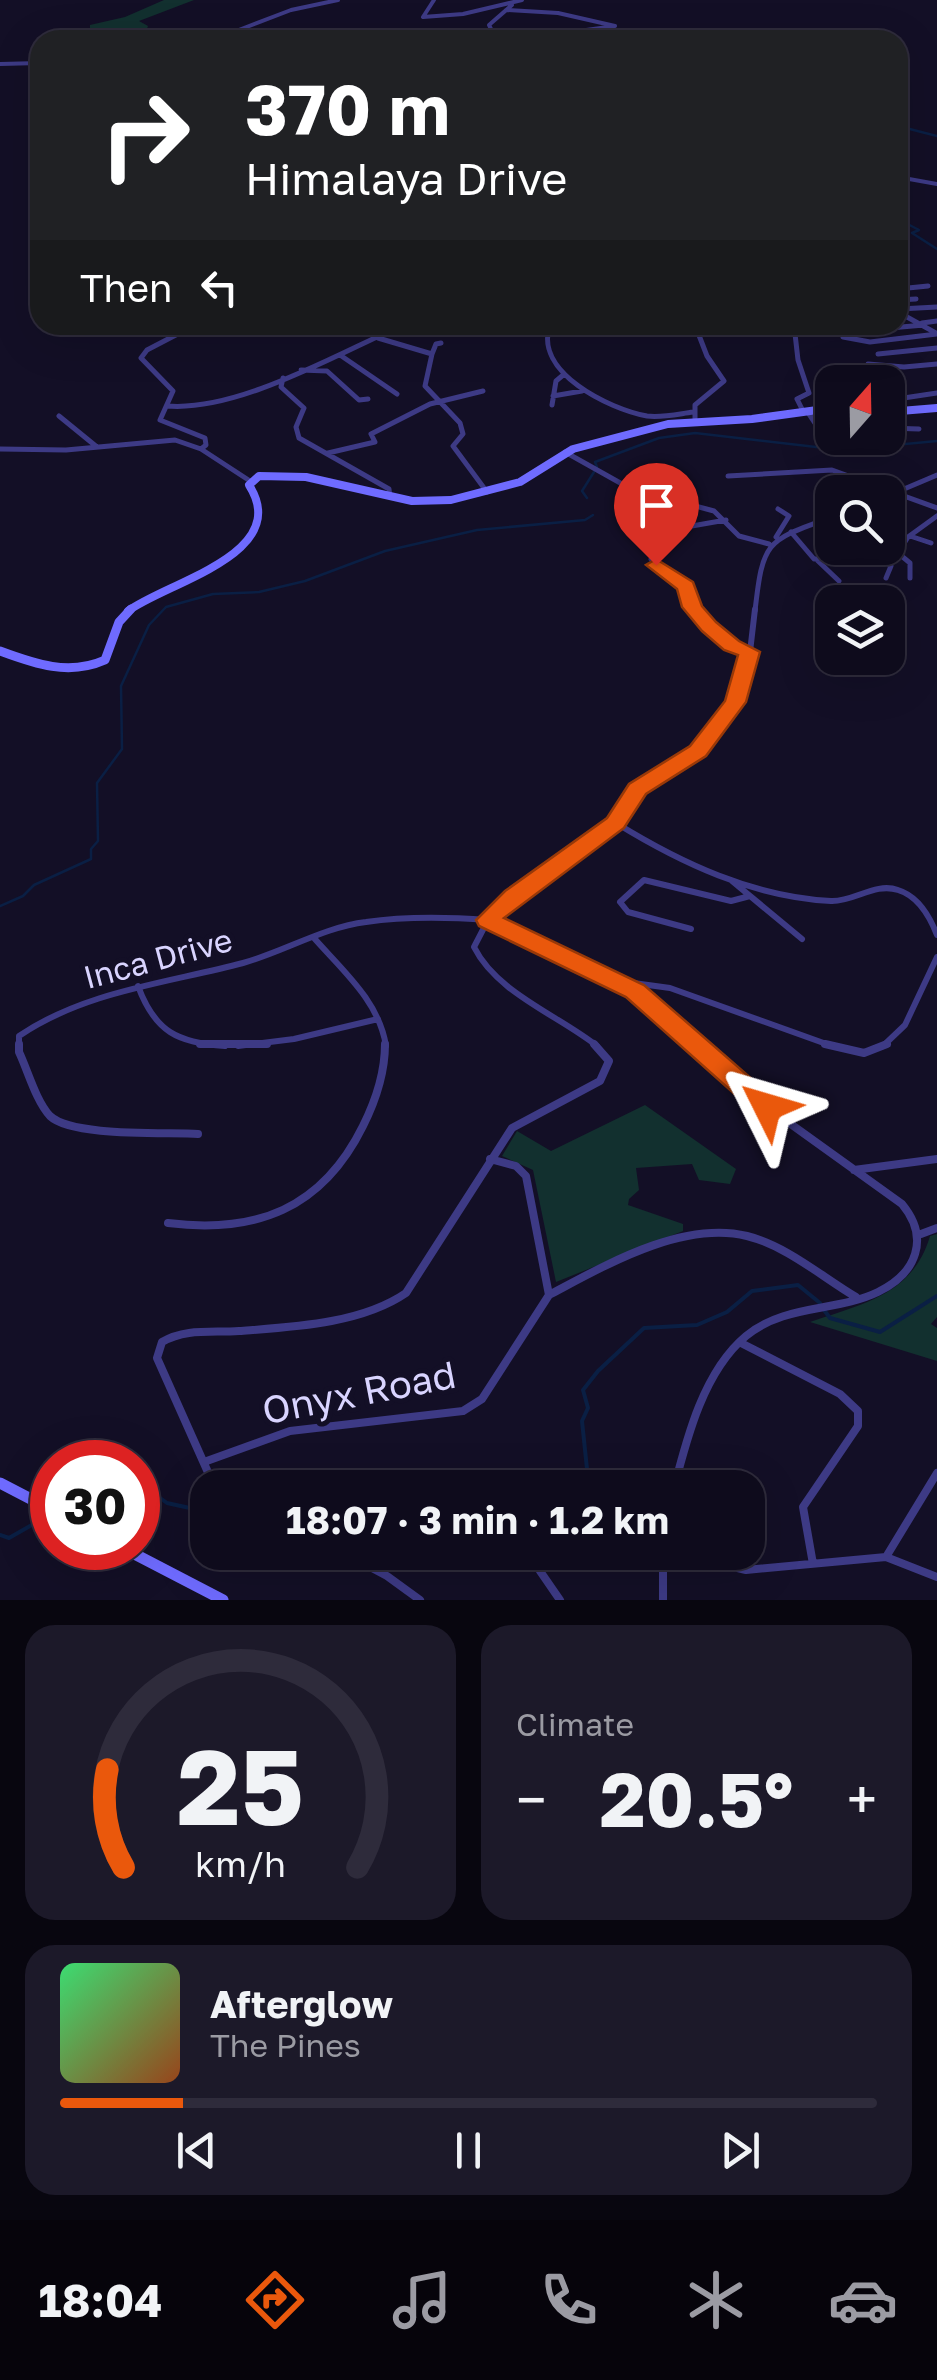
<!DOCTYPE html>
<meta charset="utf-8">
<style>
:root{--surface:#0e0b1c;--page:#1c1929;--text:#f1f3f6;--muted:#9b9ba3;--line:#2e2b3b;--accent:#ea580c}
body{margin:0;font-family:"Golos Text",sans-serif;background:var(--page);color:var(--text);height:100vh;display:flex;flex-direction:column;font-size:38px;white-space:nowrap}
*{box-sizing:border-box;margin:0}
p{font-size:32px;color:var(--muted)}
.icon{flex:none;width:55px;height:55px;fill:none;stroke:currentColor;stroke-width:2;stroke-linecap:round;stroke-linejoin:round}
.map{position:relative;height:1600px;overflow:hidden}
.panel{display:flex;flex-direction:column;gap:25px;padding:25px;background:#08060f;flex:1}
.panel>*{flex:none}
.guide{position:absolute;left:30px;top:30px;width:878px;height:305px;border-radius:30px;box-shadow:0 10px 40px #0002,0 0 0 2px var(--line);background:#202124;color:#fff;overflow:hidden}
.needle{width:65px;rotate:20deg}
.tools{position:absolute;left:815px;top:365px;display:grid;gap:20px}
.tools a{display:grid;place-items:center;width:90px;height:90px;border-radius:20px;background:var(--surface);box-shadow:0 10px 40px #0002,0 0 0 2px var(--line);font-size:50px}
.speed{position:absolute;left:30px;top:1440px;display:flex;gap:20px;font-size:50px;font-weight:700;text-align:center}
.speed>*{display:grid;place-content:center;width:130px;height:130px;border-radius:50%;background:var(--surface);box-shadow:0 10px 40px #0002,0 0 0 2px var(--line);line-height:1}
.speed .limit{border:15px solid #d22;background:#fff;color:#111}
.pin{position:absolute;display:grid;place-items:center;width:85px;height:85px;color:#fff;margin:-102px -42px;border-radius:50% 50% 50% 0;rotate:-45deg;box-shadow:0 0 10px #0007}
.pin .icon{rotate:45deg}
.me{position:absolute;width:110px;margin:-55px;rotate:310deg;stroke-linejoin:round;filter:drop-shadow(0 0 8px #0008)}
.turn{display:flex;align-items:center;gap:35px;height:210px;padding:0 50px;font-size:45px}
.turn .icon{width:130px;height:130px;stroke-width:2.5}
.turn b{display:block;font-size:70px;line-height:85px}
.then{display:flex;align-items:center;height:95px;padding:0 50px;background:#0003;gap:20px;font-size:38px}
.big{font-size:75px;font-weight:700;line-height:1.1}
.panel .widget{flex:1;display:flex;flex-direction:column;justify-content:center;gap:15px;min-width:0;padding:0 35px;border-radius:30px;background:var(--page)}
.panel .dial{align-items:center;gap:0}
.dial svg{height:260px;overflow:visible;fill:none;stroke:var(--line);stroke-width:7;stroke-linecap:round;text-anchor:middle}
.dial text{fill:var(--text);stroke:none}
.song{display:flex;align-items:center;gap:30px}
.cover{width:120px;height:120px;border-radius:15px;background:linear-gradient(135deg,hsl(140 70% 55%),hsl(20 70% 35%))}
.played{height:10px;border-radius:5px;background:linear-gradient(90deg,var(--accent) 15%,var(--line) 15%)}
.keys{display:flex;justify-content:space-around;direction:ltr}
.heat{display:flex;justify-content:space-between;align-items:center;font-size:55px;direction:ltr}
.panel .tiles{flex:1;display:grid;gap:25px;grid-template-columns:1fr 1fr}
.widget:last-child{grid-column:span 2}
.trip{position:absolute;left:190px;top:1470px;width:575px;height:100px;border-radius:30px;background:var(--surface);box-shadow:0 10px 40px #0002,0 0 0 2px var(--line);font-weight:700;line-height:100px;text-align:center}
.dock{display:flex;height:160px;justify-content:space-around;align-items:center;background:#06040b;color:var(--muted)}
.dock .icon{width:70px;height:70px}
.dock .active{color:var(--accent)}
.dock b{font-size:45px;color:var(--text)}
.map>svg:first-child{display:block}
</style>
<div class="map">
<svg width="937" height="1600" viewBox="0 0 937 1600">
<rect width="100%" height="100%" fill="#130f26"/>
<!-- green -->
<path fill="#12302f" d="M164 0H194L139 21 148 26 146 31H114L112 36 90 32V25L125 17Z
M645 1105 736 1169 730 1184 699 1180 692 1164 636 1168 639 1190 629 1199 628 1205 683 1224V1231L556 1282 533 1170 502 1156 517 1131 551 1151Z
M937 1234V1317L931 1324 937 1328V1361L810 1322C862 1304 913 1295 930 1236Z"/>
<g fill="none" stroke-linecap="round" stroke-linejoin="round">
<!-- stream-far1 -->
<path stroke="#0a1f44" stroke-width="2.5" d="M898 126 937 136
M898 219 919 230 912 233 937 249
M597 467 595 462 659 438 695 433 842 450 937 441
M587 498 582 491 594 472
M0 906 23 896 34 885 91 859V849L98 841 97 783 122 749 121 686 149 625 166 607 213 594 259 592 305 581 385 551 477 530 585 520 593 515"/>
<!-- stream -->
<path stroke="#0a1f44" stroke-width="4" d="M824 1310 830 1318 880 1332 937 1296
M138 1482 167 1503 208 1512
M560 1488 587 1469 582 1421 588 1408 583 1390 598 1371 644 1328 697 1325 727 1312 752 1291 798 1285 820 1303
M0 1535 9 1538 44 1518"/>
<!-- street-far3 -->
<path stroke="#3d3a85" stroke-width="4" d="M434 0 423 17 463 14 522 0
M512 5 489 25 494 35H544
M506 10 558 13 615 26 543 36
M561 36 581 40
M232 40 231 33 291 10 338 0
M0 64 40 63
M898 177 937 184
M898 264 905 262"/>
<!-- street-far2 -->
<path stroke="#3d3a85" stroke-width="5" d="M898 289 928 286
M898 300 916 299
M899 309 937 307
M898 312 936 333
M922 323 937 321
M195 325 147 350 141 358 173 391 160 420 205 438 206 445 201 449
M550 325C533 372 609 409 647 416 662 418 678 414 693 412
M695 325 707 356 724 381 695 405V422
M794 325 798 360 809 393 797 399 803 411
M401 328 425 331
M867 330 924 325
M843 337 870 342 937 334
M378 338 432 354 425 386 460 423 463 434 453 446 487 492
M432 354 436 344 441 343
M878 354 937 348
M340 355 397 394
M868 364 904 367 937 364
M301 370 327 371 359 400 368 399
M283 378 281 387 304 408 296 427 299 438 389 489 390 497
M553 396 582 391
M897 399 937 393
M552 405 556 381 562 376
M167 406C238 412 337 354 403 325
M807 411 823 435
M59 416 97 447
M888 428 919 429
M0 449 66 450 175 440 201 449 250 481
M565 452 631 489 714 511 739 536 769 544
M328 453 375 442 371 434 430 404 483 391
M728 476 832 470 937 508
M897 492 937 475
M791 532 814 559 871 558 898 553 908 537 937 516
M910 536 931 543
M776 537 789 516 778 509
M898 553 910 563V578
M879 558 891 566 886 578
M818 561 839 581
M696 611 686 586 651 559 669 530 726 520
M755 611C763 540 766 541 832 517"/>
<!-- street-far1 -->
<path stroke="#3d3a85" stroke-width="6" d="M693 609 731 646 750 652
M616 823C681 863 753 897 831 901 854 902 875 882 898 890 918 896 930 917 937 935
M732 881 802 939
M691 929 628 912 620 902 644 880 731 901 750 896
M314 938C343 971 379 1001 386 1046
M619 981 670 988 832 1046
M138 986C155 1032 178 1043 225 1046
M19 1046V1036C85 991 168 983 243 963 283 952 324 927 366 922 407 916 447 917 488 920L474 947C497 993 558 1015 597 1046
M238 1046 294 1039 378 1019
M698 1046 635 991 488 920 513 896 616 823 637 789 693 755 717 730 735 702 750 652 755 609
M883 1046 905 1025 937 957"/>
<!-- street -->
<path stroke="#3d3a85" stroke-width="8" d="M19 1044V1052C28 1071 36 1101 50 1116 72 1137 166 1132 198 1134
M200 1044H267
M825 1044 864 1053 887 1044
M854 1170 937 1159
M168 1223C256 1234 322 1209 363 1126 376 1100 385 1073 385 1044
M921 1234 937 1228
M549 1295C604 1266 682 1220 747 1236 787 1246 822 1277 856 1297
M741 1343 840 1394 858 1411V1426L803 1507 813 1564
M204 1462 290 1431 463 1411 482 1399 549 1295 526 1176 516 1166 490 1159
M215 1488 157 1358 162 1342C186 1328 212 1333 239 1331 292 1327 361 1324 406 1293L512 1128 600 1081 609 1061 594 1044
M674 1488C687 1437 704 1371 746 1336 784 1304 837 1312 878 1292 917 1273 930 1238 902 1204L767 1107 695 1044
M342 1552 387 1576 420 1600
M548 1552 540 1571 560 1600
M663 1552V1600
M672 1552 746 1570 886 1557 937 1577
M886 1557 937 1473"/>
<!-- secondary-far2 -->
<path stroke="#6f6bff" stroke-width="8" d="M888 412 937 408
M128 611C167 582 293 554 249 485L259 476 306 477 412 501 451 500 520 482 573 449 668 424 752 419 832 408"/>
<!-- secondary-far1 -->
<path stroke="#6f6bff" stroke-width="9" d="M0 651C35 664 69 676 105 660L119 622 131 609"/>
<!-- secondary -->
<path stroke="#6f6bff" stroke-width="11" d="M0 1483 52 1510
M123 1548 223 1600"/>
</g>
<!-- route -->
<path fill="#ea580c" stroke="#983908" stroke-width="2.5" d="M656 559 693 582 702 606 716 622 739 641 760 652 746 702 706 756 646 794 624 828 504 918 644 985 776 1100 780 1107 776 1114H757L626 997 479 926 476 920 505 891 607 818 629 784 690 746 725 701 738 655 724 650 702 631 682 607 677 589 646 565Z"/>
<g text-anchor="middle" stroke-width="10" stroke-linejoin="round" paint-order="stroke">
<!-- street labels -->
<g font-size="32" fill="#d9d4ff" stroke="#130f26">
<text transform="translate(158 959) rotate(-15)" y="11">Inca Drive</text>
</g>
<!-- near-street labels -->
<g font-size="38" fill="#d9d4ff" stroke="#130f26">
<text transform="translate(359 1393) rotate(-11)" y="13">Onyx Road</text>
</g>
</g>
</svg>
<div class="tools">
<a><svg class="needle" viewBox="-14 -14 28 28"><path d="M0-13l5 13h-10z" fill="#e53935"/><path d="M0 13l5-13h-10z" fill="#9b9ba3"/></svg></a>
<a><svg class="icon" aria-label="search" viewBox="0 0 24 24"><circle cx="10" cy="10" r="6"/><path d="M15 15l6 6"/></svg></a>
<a><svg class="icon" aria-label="layers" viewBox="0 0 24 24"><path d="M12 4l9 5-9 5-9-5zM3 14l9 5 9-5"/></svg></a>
</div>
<div class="speed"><div class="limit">30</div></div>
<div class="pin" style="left:656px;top:565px;background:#d93025"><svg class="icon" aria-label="arrive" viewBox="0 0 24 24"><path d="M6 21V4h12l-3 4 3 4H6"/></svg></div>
<svg class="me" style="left:767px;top:1107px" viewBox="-20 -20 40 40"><path d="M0-17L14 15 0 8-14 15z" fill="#ea580c" stroke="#fff" stroke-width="4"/></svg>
<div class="trip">18:07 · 3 min · 1.2 km</div>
<div class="guide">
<div class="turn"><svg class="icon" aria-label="right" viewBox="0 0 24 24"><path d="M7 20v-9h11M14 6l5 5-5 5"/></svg><div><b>370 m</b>Himalaya Drive</div></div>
<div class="then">Then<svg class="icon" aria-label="left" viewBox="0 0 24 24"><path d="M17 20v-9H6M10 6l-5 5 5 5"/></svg></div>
</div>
</div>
<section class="panel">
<div class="tiles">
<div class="widget dial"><svg viewBox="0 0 100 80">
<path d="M14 69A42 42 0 1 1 86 69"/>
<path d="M14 69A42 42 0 0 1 9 39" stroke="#ea580c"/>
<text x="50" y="56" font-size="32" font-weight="700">25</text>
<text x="50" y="72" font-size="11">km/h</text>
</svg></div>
<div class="widget"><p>Climate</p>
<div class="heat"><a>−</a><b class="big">20.5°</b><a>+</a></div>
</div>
<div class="widget">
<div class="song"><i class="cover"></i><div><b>Afterglow</b><p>The Pines</p></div></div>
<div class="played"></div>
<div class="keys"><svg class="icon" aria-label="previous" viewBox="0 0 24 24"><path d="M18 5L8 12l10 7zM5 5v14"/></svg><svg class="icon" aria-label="pause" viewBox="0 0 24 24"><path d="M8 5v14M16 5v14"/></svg><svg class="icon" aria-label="next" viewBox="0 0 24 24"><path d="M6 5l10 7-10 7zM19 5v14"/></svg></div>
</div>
</div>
</section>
<nav class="dock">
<b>18:04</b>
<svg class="icon active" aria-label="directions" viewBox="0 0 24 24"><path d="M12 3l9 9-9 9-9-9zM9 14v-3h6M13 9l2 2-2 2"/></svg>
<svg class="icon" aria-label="music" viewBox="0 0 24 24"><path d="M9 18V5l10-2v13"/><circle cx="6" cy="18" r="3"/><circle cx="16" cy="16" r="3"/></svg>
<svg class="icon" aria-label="phone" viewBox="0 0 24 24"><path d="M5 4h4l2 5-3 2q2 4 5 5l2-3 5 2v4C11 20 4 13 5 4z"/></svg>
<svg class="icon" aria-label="climate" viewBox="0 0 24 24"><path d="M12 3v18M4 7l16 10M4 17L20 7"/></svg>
<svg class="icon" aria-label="car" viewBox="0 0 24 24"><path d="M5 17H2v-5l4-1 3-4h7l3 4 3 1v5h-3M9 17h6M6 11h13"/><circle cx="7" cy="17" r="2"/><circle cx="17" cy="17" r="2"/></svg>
</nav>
